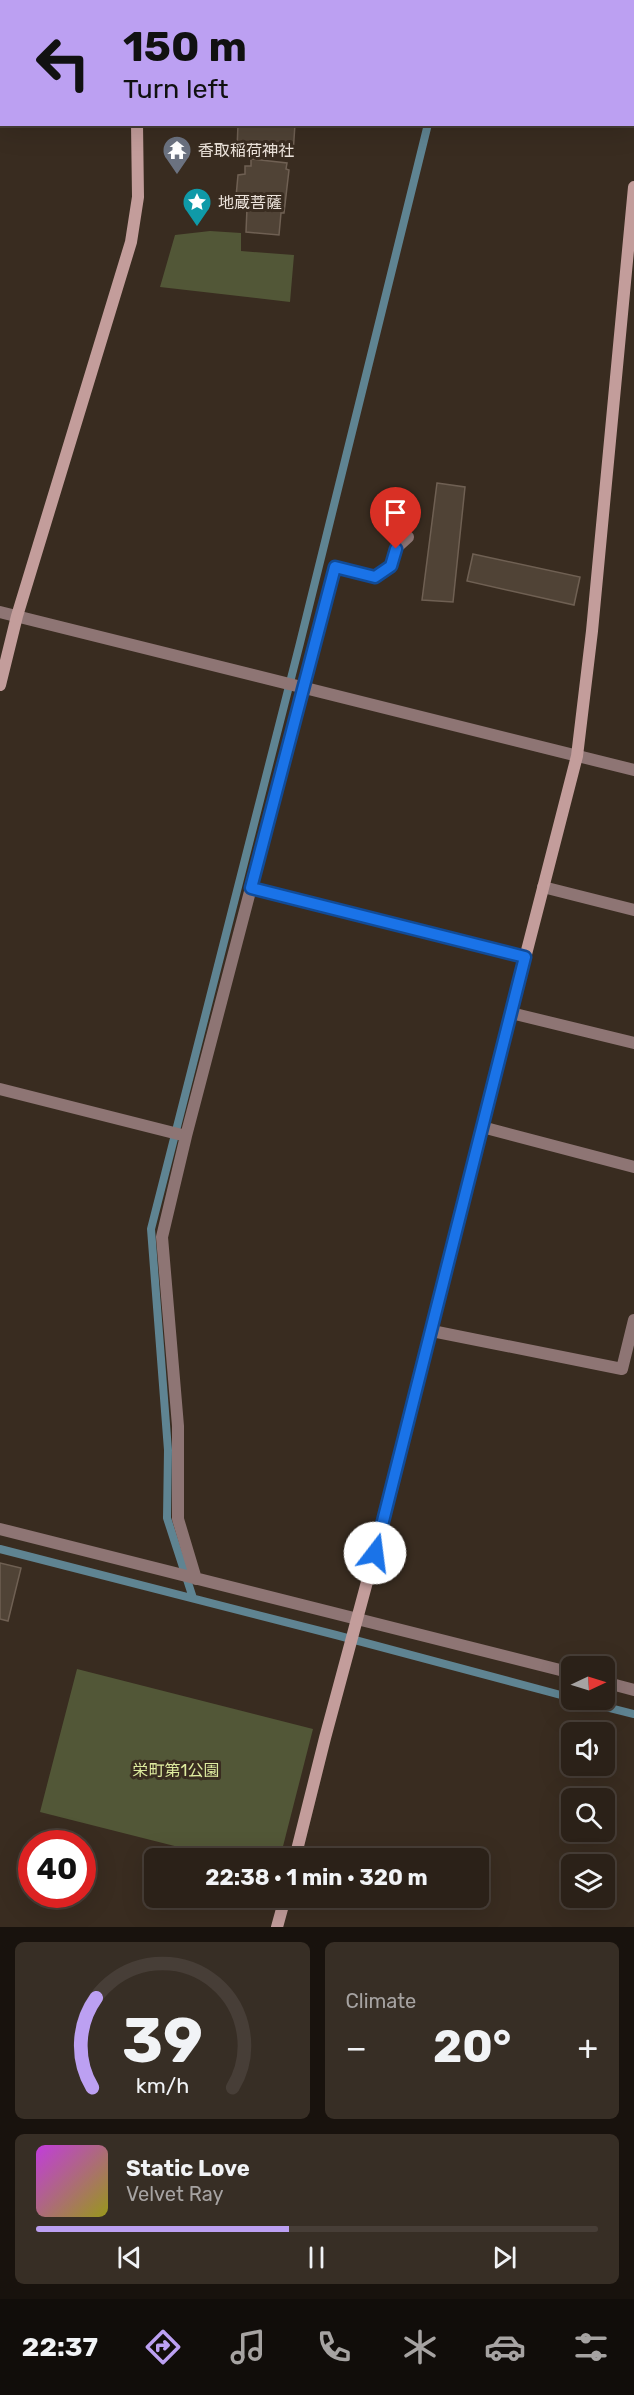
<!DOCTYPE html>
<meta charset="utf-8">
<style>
:root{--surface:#2b2118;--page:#372e25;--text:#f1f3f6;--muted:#a6a3a2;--line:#473e37;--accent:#bca0f2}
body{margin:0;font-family:Rubik,"Noto Sans JP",sans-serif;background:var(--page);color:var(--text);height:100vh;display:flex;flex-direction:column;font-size:22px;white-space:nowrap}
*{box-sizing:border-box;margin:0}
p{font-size:20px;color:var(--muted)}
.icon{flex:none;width:33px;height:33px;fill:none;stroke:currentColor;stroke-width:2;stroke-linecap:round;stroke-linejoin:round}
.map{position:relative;height:1927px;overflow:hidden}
.details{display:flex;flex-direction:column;gap:15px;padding:15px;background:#18120d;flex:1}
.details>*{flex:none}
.banner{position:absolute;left:0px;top:0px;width:634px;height:126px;box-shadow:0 6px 24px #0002,0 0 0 2px var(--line);background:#bca0f2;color:#111;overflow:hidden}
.needle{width:39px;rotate:86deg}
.fabs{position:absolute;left:561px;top:1656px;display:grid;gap:12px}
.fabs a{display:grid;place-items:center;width:54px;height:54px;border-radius:9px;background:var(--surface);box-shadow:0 6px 24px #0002,0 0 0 2px var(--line);font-size:30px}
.speed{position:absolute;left:18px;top:1830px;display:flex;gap:12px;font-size:30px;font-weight:700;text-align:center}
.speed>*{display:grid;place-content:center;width:78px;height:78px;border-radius:50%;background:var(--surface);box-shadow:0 6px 24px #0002,0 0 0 2px var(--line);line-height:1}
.speed .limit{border:9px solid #d22;background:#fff;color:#111}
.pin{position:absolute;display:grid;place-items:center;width:51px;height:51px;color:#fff;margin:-62px -26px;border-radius:50% 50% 50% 0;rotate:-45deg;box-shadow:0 0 6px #0007}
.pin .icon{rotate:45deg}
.me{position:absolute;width:66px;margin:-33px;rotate:15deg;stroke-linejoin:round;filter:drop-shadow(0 0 4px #0008)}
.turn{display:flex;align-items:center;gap:21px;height:126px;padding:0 24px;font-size:27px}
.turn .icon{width:78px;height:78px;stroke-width:2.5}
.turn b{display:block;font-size:42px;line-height:51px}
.big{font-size:45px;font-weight:700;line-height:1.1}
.details .card{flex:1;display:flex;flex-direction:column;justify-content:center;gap:9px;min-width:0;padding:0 21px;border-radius:9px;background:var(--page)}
.details .dial{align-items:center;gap:0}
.dial svg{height:156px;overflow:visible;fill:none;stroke:var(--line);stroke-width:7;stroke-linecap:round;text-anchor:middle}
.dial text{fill:var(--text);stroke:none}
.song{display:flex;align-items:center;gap:18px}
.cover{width:72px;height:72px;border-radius:9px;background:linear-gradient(135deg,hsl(290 70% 55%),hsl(60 70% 35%))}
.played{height:6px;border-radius:3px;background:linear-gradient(90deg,var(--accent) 45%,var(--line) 45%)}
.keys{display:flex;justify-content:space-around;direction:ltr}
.heat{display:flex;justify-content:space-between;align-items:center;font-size:33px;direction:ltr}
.details .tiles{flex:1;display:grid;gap:15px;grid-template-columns:1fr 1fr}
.card:last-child{grid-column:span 2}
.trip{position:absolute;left:144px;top:1848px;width:345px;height:60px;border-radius:9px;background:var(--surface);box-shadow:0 6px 24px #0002,0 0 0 2px var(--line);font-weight:700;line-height:60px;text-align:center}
.tabs{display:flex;height:96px;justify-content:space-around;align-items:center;background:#110d0a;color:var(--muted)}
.tabs .icon{width:42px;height:42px}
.tabs .selected{color:var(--accent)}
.tabs b{font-size:27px;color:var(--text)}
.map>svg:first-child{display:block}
</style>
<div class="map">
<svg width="634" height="1927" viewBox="0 0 634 1927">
<rect width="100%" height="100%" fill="#392c20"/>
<!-- green -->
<path fill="#525737" d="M210 231 241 233V251L294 255 290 302 160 287 175 235Z
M77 1669 313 1729 280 1858H222L40 1812Z"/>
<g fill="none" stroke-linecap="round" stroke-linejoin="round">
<!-- stream -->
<path stroke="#5f8492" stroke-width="8" d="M452 2V0
M0 1549 336 1635 572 1698
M193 1598 167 1518 168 1450 151 1229 300 643 428 124
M578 1700 634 1714"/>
<!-- river -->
<path stroke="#235c72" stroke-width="50" d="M112 2 164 0
M0 5H2"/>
</g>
<!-- building -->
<path fill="#504336" stroke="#6f6053" stroke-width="1.5" d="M238 124H295L293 154 237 150Z
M251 159 287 163 286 169 289 170 284 213H281L279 235 246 232 247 208 241 207 243 197H236L238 175 245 174V166H251Z
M437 483 465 487 453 602 422 600Z
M473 554 580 577 574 605 467 581Z
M0 1563 21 1568 8 1621 0 1619Z"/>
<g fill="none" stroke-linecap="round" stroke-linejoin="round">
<!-- lane -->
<path stroke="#8e7574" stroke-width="12" d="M335 567 375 577 391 566 396 548 408 537
M543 887 634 910
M251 888 525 957
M511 1013 634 1043
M482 1127 634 1167
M432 1331 622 1369 634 1320"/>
<!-- street -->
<path stroke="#8e7574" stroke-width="12" d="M633 14H634
M0 46H2
M0 612 634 770
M0 1089 186 1136
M0 1529 572 1673
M196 1579 178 1519V1426L162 1237 186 1136 335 567
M604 1682 634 1690"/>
<!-- secondary -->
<path stroke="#c39d9b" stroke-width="12" d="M123 0V2
M0 685 17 616 131 242 138 197 137 124
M295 1858 325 1738 392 1489 479 1137 577 756 592 631 634 187
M277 1927 285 1898"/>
</g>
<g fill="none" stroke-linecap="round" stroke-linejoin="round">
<!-- route casing -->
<g stroke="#114b97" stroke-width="15">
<path id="route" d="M375 1553 525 957 251 888 335 567 375 577 391 566 396 549"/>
</g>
<!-- route -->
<use href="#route" stroke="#1a73e8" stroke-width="10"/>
</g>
<!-- icons -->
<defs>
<g id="temple-pin" transform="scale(1.5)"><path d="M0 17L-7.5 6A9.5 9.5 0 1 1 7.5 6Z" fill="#6b7280" stroke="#392c20"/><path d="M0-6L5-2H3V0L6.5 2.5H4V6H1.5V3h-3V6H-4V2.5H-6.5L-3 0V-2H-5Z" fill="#fff"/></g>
<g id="sight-pin" transform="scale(1.5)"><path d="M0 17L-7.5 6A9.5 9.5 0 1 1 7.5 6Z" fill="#0f9aa8" stroke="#392c20"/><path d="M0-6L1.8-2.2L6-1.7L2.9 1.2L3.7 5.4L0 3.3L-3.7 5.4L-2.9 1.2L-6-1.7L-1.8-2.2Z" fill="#fff"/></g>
</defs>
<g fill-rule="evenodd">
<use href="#temple-pin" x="177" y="150"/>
<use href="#sight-pin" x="197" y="202"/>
</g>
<g text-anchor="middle" stroke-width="6" stroke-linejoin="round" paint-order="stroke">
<!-- poi labels -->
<g font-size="16" fill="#ece3db" stroke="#392c20" text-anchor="start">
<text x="198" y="156">香取稲荷神社</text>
<text x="218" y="208">地蔵菩薩</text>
</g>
<!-- park labels -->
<g font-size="16" fill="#deeb9f" stroke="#392c20">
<text x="176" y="1776">栄町第1公園</text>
</g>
</g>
</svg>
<div class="fabs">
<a><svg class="needle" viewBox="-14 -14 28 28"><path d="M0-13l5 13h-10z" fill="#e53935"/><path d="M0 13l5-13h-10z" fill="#a6a3a2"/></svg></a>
<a><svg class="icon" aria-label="sound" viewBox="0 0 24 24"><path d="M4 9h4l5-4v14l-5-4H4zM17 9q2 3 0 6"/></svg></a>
<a><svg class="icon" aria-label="search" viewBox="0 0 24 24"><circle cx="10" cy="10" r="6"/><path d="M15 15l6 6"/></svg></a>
<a><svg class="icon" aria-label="layers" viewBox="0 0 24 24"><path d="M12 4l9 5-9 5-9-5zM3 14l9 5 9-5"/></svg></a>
</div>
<div class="speed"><div class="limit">40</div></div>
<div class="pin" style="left:396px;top:549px;background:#d93025"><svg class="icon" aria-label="arrive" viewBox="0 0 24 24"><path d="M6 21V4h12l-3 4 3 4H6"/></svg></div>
<svg class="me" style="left:375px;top:1553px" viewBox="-20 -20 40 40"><circle r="19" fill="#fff"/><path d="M0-13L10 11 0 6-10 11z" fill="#1a73e8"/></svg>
<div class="trip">22:38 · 1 min · 320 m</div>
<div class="banner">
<div class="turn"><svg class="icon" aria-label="left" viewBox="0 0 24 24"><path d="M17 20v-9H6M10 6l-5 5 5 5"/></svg><div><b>150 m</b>Turn left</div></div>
</div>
</div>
<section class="details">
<div class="tiles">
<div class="card dial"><svg viewBox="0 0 100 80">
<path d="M14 69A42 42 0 1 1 86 69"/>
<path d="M14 69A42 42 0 0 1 16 23" stroke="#bca0f2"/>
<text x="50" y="56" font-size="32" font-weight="700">39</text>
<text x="50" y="72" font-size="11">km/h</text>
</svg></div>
<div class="card"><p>Climate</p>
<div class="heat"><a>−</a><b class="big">20°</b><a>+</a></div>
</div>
<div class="card">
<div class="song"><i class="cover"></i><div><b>Static Love</b><p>Velvet Ray</p></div></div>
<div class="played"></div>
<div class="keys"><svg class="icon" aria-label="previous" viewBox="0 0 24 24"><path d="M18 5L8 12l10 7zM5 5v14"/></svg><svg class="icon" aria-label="pause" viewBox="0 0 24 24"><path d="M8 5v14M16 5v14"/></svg><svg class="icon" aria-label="next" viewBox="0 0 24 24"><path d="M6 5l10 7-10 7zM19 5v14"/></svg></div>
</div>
</div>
</section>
<nav class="tabs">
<b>22:37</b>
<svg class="icon selected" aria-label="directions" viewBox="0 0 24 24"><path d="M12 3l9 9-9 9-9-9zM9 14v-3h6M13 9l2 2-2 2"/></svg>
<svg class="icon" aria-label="music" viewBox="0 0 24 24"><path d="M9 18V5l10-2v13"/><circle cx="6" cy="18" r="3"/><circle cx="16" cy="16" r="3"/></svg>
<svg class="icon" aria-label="phone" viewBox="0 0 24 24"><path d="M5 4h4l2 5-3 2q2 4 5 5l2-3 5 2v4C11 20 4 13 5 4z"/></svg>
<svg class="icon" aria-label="climate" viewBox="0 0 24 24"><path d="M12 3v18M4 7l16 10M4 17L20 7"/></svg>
<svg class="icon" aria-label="car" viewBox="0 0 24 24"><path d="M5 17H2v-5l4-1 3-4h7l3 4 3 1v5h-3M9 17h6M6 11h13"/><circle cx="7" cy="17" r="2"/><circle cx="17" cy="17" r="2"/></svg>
<svg class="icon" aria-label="filters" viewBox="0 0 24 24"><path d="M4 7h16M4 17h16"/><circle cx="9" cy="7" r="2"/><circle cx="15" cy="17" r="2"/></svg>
</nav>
